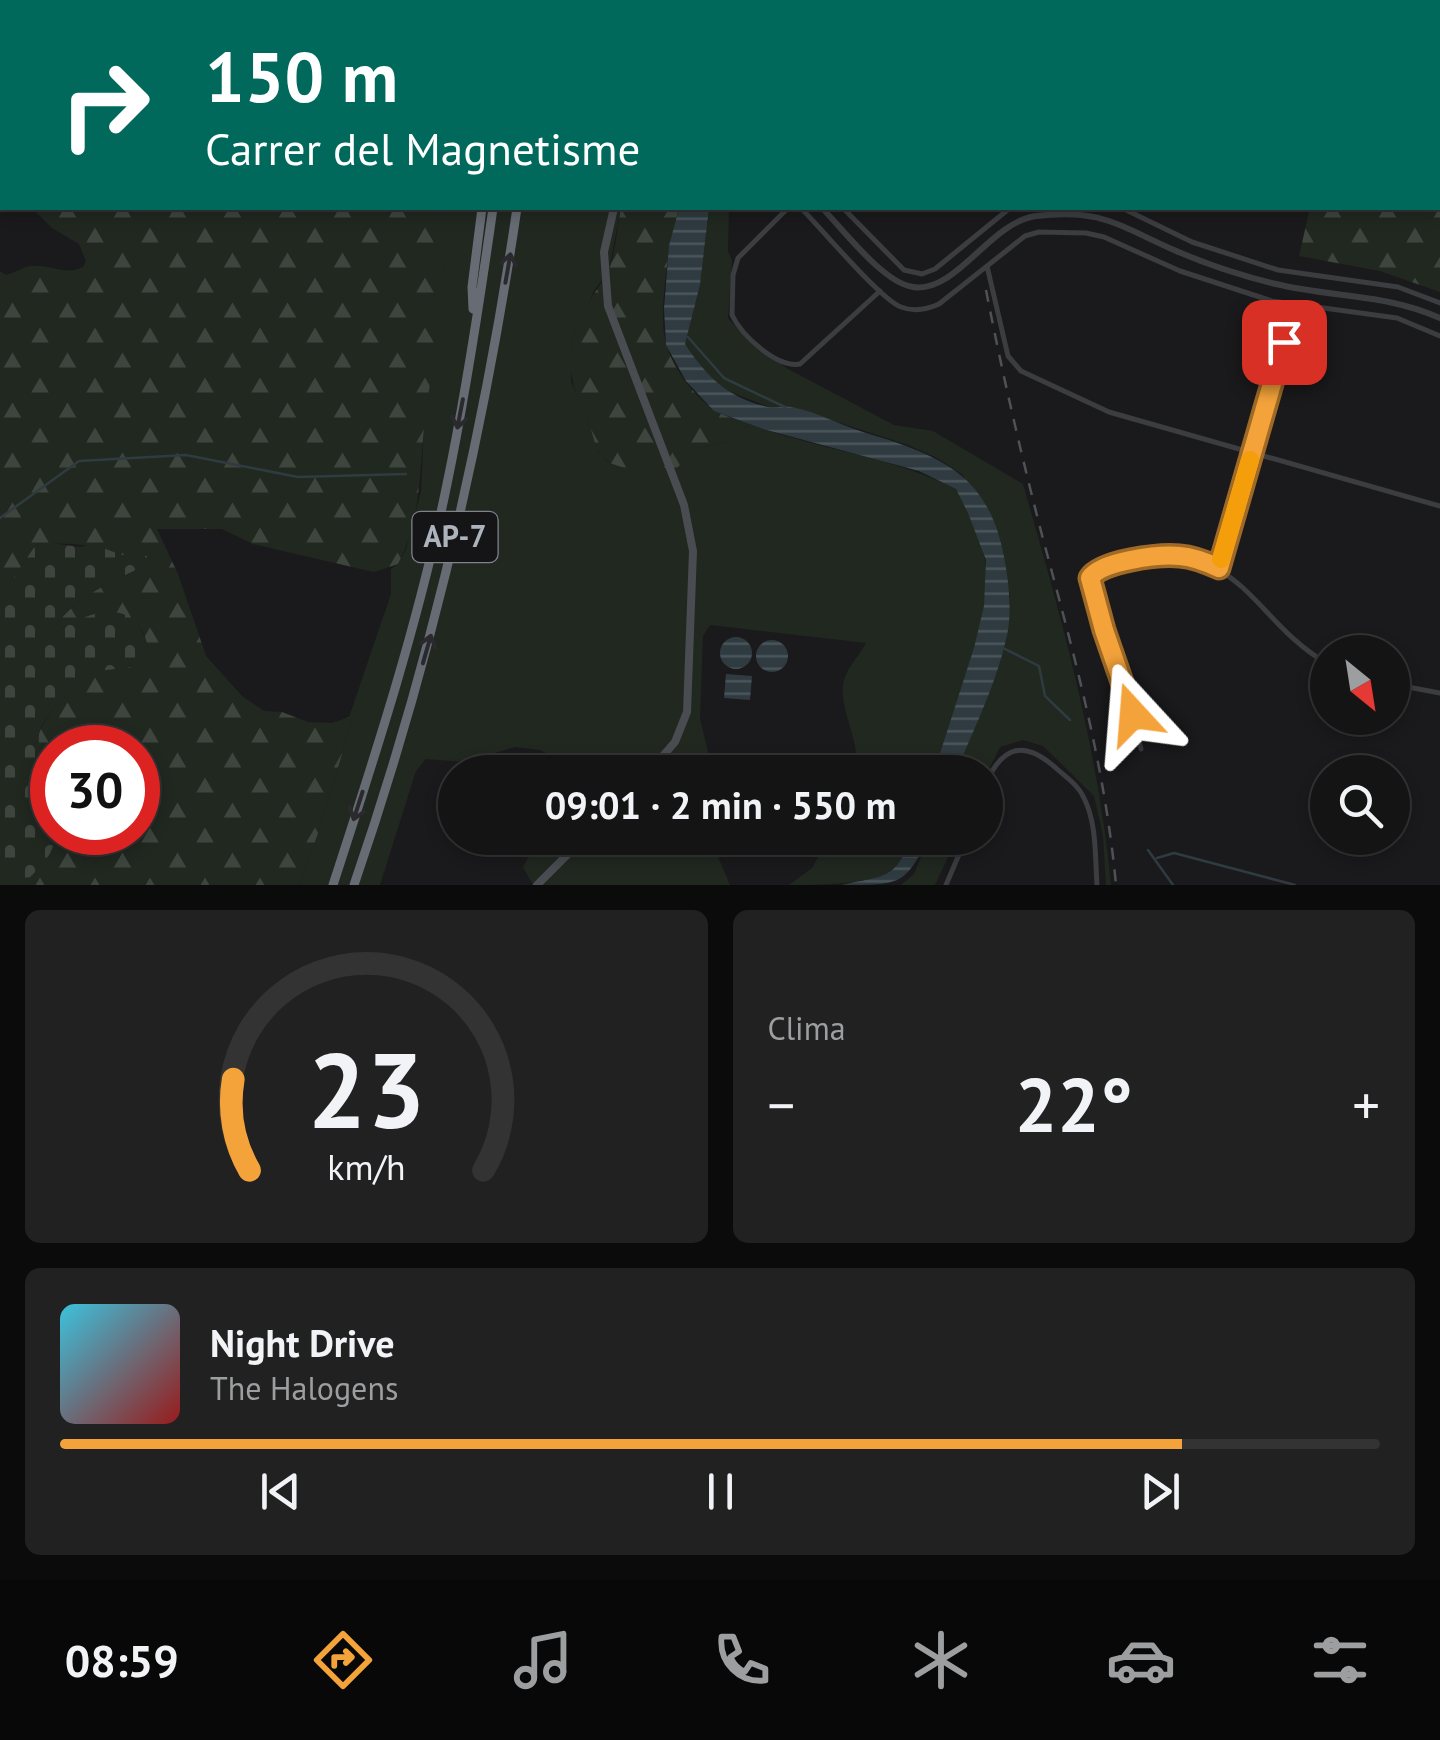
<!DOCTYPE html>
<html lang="es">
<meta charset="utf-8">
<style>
:root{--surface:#141415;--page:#212122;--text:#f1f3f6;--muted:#9d9ea0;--line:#333334;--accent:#f4a33b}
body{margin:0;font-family:"PT Sans",sans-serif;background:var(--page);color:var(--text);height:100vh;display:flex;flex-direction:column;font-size:38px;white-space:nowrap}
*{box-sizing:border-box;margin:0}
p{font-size:32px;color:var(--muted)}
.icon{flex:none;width:55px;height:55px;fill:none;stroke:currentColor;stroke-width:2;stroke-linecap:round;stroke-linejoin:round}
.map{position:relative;height:885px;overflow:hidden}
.side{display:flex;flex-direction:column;gap:25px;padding:25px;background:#0b0b0c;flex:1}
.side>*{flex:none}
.top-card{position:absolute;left:0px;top:0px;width:1440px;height:210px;box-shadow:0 5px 15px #0003,0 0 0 2px var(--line);background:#00695c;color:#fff;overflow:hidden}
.needle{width:65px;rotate:150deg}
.controls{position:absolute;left:1310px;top:635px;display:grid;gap:20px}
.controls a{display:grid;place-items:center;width:100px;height:100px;border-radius:50%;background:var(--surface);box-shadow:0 5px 15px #0003,0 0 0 2px var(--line);font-size:50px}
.speed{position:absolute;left:30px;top:725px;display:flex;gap:20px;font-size:50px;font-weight:700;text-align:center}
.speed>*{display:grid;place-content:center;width:130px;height:130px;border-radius:50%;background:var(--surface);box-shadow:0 5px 15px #0003,0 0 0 2px var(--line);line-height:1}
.speed .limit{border:15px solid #d22;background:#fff;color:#111}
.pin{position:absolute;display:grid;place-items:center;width:85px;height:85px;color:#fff;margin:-42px;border-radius:20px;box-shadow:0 5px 15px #0006}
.me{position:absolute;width:110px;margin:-55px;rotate:341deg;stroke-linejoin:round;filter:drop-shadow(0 0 8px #0008)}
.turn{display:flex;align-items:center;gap:35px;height:210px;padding:0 40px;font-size:45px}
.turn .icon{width:130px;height:130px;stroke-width:2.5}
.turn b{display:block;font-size:70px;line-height:85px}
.big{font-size:75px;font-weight:700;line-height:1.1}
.side .tile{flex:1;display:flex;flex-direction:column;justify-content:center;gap:15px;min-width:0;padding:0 35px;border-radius:15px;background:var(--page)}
.side .dial{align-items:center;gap:0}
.dial svg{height:260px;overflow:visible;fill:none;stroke:var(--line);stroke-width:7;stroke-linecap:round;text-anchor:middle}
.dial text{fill:var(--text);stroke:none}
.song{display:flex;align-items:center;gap:30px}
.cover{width:120px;height:120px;border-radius:15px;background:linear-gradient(135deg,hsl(190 70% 55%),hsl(0 70% 35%))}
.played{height:10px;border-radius:5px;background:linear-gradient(90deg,var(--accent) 85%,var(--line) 85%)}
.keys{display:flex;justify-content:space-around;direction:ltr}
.heat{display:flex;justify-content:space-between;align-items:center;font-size:55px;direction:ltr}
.side .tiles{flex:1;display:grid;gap:25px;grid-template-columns:1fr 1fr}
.tile:last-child{grid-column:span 2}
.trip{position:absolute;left:438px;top:755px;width:565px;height:100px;border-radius:50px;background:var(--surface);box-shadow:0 5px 15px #0003,0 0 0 2px var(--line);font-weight:700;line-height:100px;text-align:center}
.tab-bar{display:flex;height:160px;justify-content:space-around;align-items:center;background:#080808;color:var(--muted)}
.tab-bar .icon{width:70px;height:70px}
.tab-bar .selected{color:var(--accent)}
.tab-bar b{font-size:45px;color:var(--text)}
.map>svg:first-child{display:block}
</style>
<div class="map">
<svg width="1440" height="885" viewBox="0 0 1440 885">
<defs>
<pattern id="forest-firs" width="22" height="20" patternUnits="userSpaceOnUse" patternTransform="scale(2.5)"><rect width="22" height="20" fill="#202820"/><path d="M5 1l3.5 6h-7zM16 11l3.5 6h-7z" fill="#3e453e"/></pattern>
<pattern id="cemetery-stones" width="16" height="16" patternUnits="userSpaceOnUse" patternTransform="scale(2.5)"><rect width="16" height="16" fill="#202820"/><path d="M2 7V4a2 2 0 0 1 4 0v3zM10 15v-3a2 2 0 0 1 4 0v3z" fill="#3e453e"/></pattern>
<pattern id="water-rules" width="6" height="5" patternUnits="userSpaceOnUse" patternTransform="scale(2.5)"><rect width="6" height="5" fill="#2f3b41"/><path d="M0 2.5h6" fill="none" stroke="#4a555a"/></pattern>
</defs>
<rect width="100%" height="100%" fill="#1a1a1c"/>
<!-- grass -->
<path fill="#202820" d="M441 208H621L609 270 594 291 575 333 571 349V381L594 434 598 451 605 460 616 466 677 468 696 449 729 441 749 424C819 450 886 455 956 489 967 510 982 537 985 561 994 626 954 711 934 772H856C861 741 840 713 843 685 845 669 859 657 866 643L710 625 703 636 700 719 713 772H563L552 756 540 750 515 747 465 762 426 759 416 771 380 885H299L320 828 351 724 349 717 391 594V569L398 564 406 549 421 491 424 423 444 270 431 233Z
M709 208H729L728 251 732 260 728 318 748 341 788 369 894 425 933 431 1023 484C1061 616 1098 747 1111 885H1106L1103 836 1094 796 1043 746 1023 740 1000 747 985 777V772H956L1006 642 1010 595 963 475 937 458 908 445 791 407H769L723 389 708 377 685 344 700 285Z
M539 838H710L730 885H533L523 867Z
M829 838H911C908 846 905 861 899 867 879 885 817 885 789 885L812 868Z
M929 838H957L935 885H901L914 874Z"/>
<!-- forest -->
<path fill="url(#forest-firs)" d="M191 0H450L185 2Z
M947 0H1440V292L1380 271 1299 256 1310 208H1438V2H945Z
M25 208H441C426 249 443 240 444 274 444 322 430 372 425 420 419 469 422 519 398 564L374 572 253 544 222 529H157L178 574 206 656 242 696 264 711 282 712 308 722 332 723 349 717 351 724 320 828 299 885H23C37 868 52 855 54 833L138 832V748H52V795C48 778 40 759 38 742 36 723 77 678 95 672 117 664 137 676 148 649 141 600 87 613 57 631L54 628C75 597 111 581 145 566 111 548 74 539 35 546L0 598V271L6 275C15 273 23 267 31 266 50 264 65 276 83 267L86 261 79 244 52 228 35 211Z
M621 208H679C670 241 656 314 667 347 674 369 694 396 713 409 723 416 738 420 749 424L729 441 696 449 677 468C653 468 610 476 598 450 593 440 592 430 588 420 565 375 564 347 589 302 594 291 605 281 609 269 616 251 617 227 621 208Z"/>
<!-- cemetery -->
<path fill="url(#cemetery-stones)" d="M51 543 80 547 92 544 122 555 147 556 145 566C111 581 75 597 54 628L57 631C84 615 125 596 143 634 165 677 109 664 91 674 75 682 46 714 40 730 32 751 65 816 52 849 47 862 32 874 23 885H0V598L35 546Z"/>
<!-- water -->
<path fill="url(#water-rules)" d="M679 208H709L700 285 685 344C707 377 728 398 768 407 775 408 783 406 791 407 815 411 840 425 863 432 946 457 992 476 1006 568 1010 593 1012 619 1005 644 994 688 973 731 956 772H934L974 648 984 606 986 560 968 513 956 489 919 471 763 429 714 411 686 381 666 345 664 309 669 246Z
M720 653a16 16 0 1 1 32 0a16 16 0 1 1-32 0Z
M756 656a16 16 0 1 1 32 0a16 16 0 1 1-32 0Z
M726 674 752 676 750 700 724 698Z
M911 838H929C904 885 902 885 842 885 884 875 895 881 911 838Z"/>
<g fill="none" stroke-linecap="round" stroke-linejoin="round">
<!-- stream -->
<path stroke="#2f3b41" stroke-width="2.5" d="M688 337 724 378 785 407
M0 518 79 461 186 455 298 477 406 474
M1001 647 1039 666 1045 696 1070 720
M1148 850 1173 885
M1157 858 1174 853 1295 885"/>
<!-- minor -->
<path stroke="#3b3d41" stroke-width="5" d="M868 2 870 0
M788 208 738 258 733 275 732 315C742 336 777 368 800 364L880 291
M801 208C820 227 880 299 901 307 914 312 926 310 939 304L1025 236 1039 232 1086 233 1104 237 1180 271 1272 301 1397 318 1440 336
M843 208 904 270 922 274 935 269 1010 208
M1122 208 1192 242 1278 270 1398 287 1440 303
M987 266 1008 356 1021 371 1109 412 1440 506
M1219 568 1294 306
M1392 684 1440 693
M1141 749 1133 714 1090 586 1091 575C1104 563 1124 563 1142 560 1242 542 1255 623 1328 664
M985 785C1003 744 1025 740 1057 769 1067 778 1079 786 1084 798 1097 824 1095 857 1097 885
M946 885 966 838"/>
<!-- tertiary -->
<path stroke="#3b3d41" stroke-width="6" d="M822 208C843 229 883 283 913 287 956 294 990 222 1036 216 1101 208 1119 226 1174 250 1206 264 1242 276 1276 284 1334 298 1383 293 1440 318"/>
<!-- secondary -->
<path stroke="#494c51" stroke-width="8" d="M615 0 617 2
M599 2 600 0
M614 208 604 252 608 306 684 505 693 551 687 712 675 742 649 772
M537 885 584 838"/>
<!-- motorway -->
<path stroke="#676b73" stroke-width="9" d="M482 0V2
M513 2 514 0
M533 2 534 0
M540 2 541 0
M473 309 472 287 482 208
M333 885C376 753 419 621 447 484 466 393 480 300 493 208
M354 885C430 664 483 439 517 208"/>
<!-- rail -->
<path stroke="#4e5156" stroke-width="2.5" stroke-dasharray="12 10" stroke-linecap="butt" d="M934 0V2
M986 290C1002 372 1021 454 1042 535 1073 651 1105 765 1116 885"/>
</g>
<!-- one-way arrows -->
<defs><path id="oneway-shaft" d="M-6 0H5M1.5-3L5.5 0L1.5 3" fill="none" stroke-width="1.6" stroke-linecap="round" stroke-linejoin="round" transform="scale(2.5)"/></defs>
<g stroke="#2a2a2e">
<use href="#oneway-shaft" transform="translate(508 268) rotate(-80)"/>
<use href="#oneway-shaft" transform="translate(460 414) rotate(101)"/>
<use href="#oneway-shaft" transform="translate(427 649) rotate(-74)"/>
<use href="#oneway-shaft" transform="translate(358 806) rotate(108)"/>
</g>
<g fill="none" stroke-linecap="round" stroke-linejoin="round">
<!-- route casing -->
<g stroke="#9f6a26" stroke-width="25">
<path id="route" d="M1133 714 1104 630 1090 578C1101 561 1159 554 1180 556 1194 557 1206 562 1219 568L1284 342"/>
</g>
<!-- route -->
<use href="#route" stroke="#f4a33b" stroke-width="18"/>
<!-- slow -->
<path stroke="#f59e0b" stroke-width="18" d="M1221 559 1250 460"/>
</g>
<g text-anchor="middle" stroke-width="10" stroke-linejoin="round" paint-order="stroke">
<!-- shield labels -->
<rect fill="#151517" stroke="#7f848a" stroke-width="2.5" x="412.5" y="512" width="85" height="50" rx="8"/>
<g font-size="30" font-weight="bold" fill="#adb3bc">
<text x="455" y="547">AP-7</text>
</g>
</g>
</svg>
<div class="controls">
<a><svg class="needle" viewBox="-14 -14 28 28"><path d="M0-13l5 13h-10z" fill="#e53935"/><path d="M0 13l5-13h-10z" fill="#9d9ea0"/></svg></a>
<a><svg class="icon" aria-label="search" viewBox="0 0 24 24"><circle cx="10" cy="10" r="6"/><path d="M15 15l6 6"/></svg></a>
</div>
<div class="speed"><div class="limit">30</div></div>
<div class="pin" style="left:1284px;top:342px;background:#d93025"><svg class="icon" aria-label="arrive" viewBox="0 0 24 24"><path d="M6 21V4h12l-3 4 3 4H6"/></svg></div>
<svg class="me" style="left:1133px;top:714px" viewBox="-20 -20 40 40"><path d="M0-17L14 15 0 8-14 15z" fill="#f4a33b" stroke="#fff" stroke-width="4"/></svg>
<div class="trip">09:01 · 2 min · 550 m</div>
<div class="top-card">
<div class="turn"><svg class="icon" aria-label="right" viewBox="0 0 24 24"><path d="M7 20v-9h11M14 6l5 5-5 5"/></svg><div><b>150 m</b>Carrer del Magnetisme</div></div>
</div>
</div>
<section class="side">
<div class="tiles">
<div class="tile dial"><svg viewBox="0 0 100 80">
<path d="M14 69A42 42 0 1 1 86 69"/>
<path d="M14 69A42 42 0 0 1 9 41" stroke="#f4a33b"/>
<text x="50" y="56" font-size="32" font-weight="700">23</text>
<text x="50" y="72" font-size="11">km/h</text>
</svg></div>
<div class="tile"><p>Clima</p>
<div class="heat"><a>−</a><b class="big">22°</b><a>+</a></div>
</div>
<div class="tile">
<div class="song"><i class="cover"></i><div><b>Night Drive</b><p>The Halogens</p></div></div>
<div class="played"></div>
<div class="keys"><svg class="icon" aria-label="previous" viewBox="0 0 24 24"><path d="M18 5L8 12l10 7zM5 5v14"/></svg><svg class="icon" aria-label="pause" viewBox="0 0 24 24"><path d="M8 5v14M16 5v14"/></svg><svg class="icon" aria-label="next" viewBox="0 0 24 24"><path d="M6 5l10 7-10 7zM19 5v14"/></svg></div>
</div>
</div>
</section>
<nav class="tab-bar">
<b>08:59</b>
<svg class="icon selected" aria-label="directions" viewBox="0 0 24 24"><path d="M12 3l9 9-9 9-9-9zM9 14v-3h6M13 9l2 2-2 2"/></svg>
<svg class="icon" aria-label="music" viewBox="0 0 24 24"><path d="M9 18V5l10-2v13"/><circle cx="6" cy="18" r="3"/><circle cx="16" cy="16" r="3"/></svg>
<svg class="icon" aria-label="phone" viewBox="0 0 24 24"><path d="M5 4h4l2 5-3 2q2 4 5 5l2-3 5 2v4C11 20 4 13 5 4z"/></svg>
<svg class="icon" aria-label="climate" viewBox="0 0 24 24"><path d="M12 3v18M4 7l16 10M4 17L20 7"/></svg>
<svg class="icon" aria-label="car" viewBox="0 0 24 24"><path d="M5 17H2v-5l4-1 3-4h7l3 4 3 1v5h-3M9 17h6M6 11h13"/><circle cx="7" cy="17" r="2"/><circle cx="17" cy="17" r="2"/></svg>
<svg class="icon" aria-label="filters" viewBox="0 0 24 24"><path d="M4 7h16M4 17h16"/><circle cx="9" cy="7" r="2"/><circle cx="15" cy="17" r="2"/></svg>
</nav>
